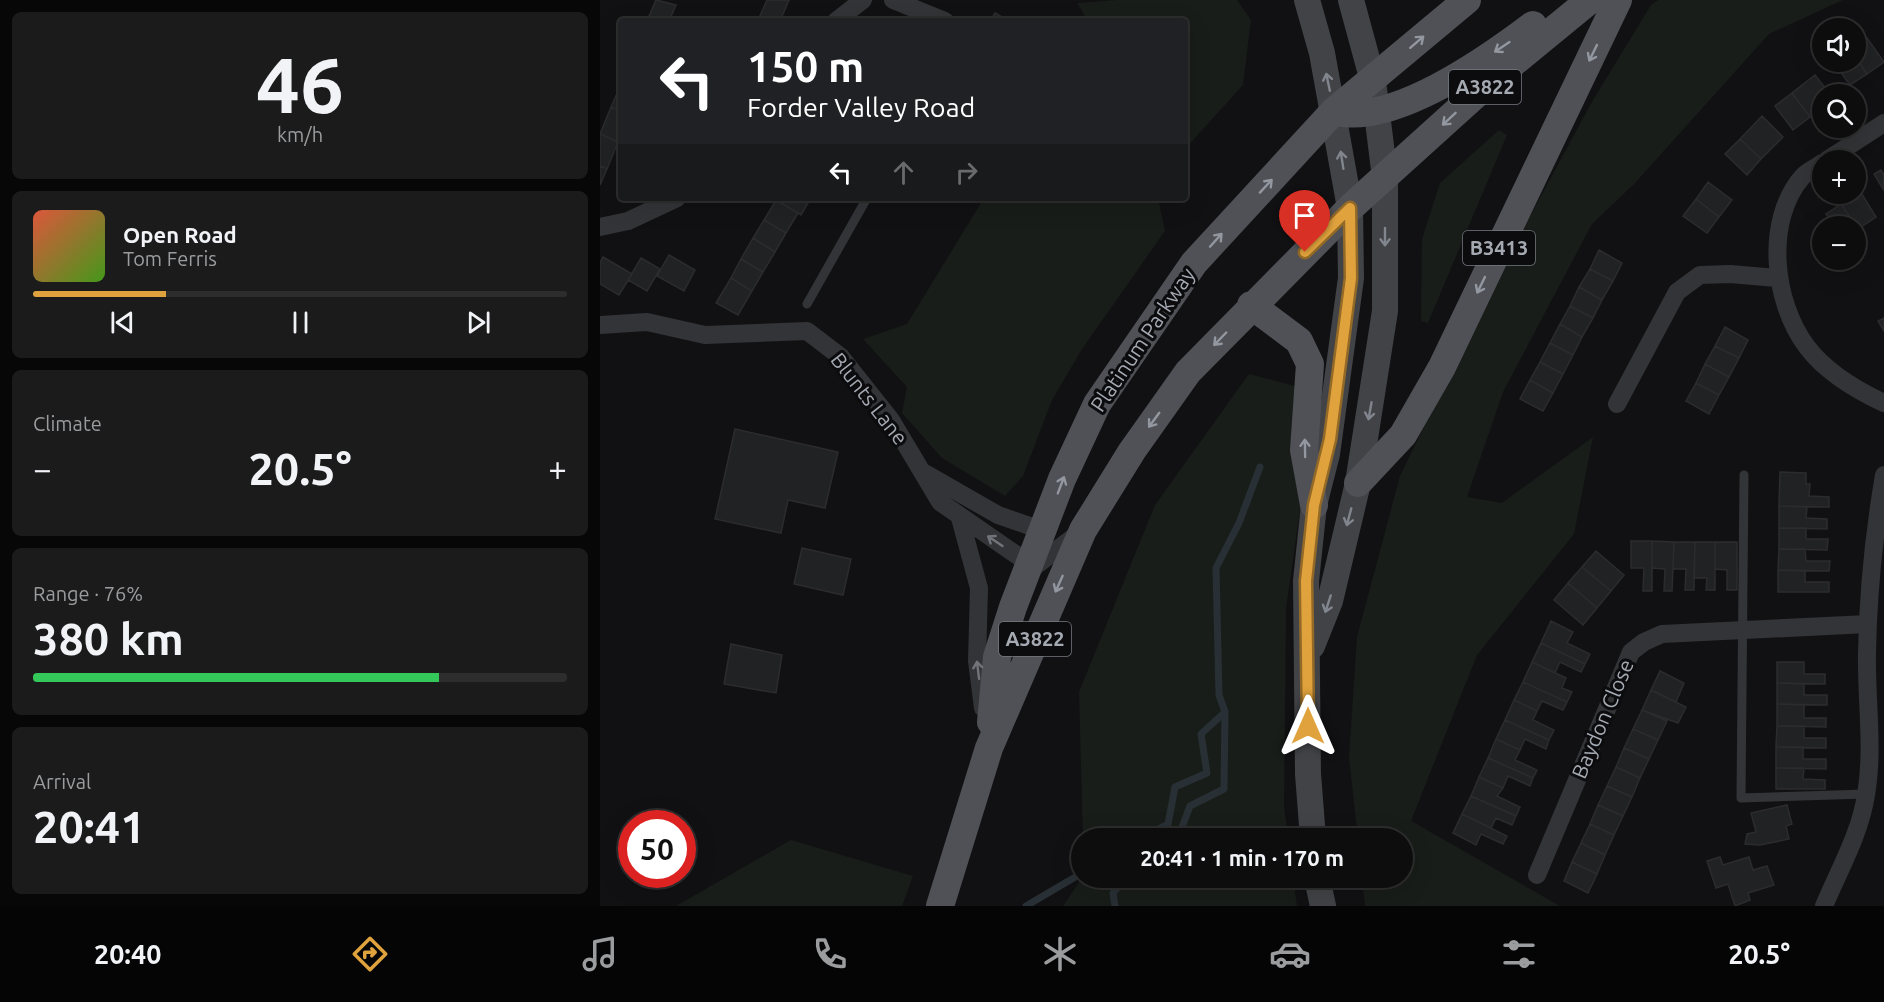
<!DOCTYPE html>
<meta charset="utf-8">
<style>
:root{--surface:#0d0d0e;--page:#1b1b1c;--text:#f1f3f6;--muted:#9a9c9e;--line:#2d2d2e;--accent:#e0a23c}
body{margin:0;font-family:Ubuntu,sans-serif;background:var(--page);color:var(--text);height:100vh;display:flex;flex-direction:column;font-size:22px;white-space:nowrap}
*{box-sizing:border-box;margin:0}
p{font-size:20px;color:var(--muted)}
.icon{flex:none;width:33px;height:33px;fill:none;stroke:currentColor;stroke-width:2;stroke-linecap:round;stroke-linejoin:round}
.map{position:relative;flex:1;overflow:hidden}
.sheet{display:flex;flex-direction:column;gap:12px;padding:12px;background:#070708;width:600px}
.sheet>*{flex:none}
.hud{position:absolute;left:18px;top:18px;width:570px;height:183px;border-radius:6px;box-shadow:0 6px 24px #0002,0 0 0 2px var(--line);background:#202124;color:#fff;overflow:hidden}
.tools{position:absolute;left:1212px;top:18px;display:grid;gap:12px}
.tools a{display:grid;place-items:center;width:54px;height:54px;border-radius:50%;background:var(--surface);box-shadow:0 6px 24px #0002,0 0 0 2px var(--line);font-size:30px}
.speed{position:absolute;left:18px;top:810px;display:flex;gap:12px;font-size:30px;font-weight:700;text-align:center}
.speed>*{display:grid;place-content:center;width:78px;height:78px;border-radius:50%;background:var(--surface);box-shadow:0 6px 24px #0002,0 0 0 2px var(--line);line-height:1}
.speed .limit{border:9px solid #d22;background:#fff;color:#111}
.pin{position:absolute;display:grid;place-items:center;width:51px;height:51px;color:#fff;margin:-62px -26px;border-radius:50% 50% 50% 0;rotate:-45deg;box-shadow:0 0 6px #0007}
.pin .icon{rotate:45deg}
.me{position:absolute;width:66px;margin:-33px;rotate:0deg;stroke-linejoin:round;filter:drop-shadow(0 0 4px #0008)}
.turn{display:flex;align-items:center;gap:21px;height:126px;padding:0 30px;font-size:27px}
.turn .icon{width:78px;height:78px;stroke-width:2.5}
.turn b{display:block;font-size:42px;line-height:51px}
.lanes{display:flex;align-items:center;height:57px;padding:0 30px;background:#0003;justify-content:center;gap:30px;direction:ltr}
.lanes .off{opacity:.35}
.big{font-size:45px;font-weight:700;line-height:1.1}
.sheet .widget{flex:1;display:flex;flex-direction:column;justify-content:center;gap:9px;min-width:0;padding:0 21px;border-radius:9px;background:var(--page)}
.sheet .dial{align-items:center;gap:0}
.dial b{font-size:78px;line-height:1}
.song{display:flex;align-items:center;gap:18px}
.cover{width:72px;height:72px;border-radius:9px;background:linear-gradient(135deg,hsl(10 70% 55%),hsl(100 70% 35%))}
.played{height:6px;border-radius:3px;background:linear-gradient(90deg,var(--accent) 25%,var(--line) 25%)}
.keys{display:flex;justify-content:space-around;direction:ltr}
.heat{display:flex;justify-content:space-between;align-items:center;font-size:33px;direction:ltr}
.charge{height:9px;border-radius:4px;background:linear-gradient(90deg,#34c759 76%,var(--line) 0)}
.trip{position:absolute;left:471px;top:828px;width:342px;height:60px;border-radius:30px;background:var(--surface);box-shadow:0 6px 24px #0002,0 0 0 2px var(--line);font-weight:700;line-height:60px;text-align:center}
.menu{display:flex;height:96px;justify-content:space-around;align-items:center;background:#050506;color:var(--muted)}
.menu .icon{width:42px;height:42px}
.menu .active{color:var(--accent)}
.menu b{font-size:27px;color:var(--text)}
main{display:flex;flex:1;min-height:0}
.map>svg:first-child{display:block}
</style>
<main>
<section class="sheet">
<div class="widget dial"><b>46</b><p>km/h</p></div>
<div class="widget">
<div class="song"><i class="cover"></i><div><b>Open Road</b><p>Tom Ferris</p></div></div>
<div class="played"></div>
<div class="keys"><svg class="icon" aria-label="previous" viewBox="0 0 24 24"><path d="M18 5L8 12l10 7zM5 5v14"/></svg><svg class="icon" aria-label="pause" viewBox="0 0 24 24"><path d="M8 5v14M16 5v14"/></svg><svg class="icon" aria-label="next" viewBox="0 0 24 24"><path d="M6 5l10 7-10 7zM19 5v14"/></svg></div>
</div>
<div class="widget"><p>Climate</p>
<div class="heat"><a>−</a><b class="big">20.5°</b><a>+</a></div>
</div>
<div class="widget"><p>Range · 76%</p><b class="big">380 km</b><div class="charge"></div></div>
<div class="widget"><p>Arrival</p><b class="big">20:41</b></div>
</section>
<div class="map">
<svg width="1284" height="906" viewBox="0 0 1284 906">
<rect width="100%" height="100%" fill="#111113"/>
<!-- green -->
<path fill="#181d19" d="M518 0H637L651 20 643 85 585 149V21H488L477 3Z
M1058 0H1243L1169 34 1035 183 992 224 903 392 867 497 902 503 993 437 974 534 877 655 811 821 960 906H765L762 878H802V838H758L749 758 757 637 800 476 890 290 993 100 1051 5Z
M899 130 907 135 828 323 821 321 822 239 840 183Z
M384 198H558L565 231 482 349 452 400 423 476 405 496 342 458 302 413 307 387 263 339 307 324Z
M649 374 717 392 686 608 684 806 688 838H483L479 692 555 505Z
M191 840 313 876 302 906H76Z
M482 878H693L697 906H463Z"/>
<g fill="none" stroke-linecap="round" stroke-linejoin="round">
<!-- stream -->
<path stroke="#293035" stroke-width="7" d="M542 838 568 824 575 787 607 773 601 734 625 712
M578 838 590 806 624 789 625 712 619 695 616 568 639 523 660 467
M426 906 482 873
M515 906 513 893 526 878"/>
</g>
<!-- building -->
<path fill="#212224" stroke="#2c2c2f" stroke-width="1.5" d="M56 0 76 5 69 21H47Z
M167 0H189L180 21 159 18Z
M395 13 409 21H390Z
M1267 38 1284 62 1267 74 1256 57V46Z
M1256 57 1267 74 1250 85 1233 62H1256Z
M1215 75 1230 94H1222V108L1210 117 1192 93Z
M21 84V111L11 107Z
M1192 93 1210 117 1193 130 1175 106Z
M11 107 21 111V135L18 142 0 134Z
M1162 116 1183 137 1161 159 1140 139Z
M0 134 18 142 7 169 0 166Z
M1140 139 1161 159 1147 175 1125 154Z
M0 166 7 169 0 185Z
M1281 170 1284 175 1283 189 1274 174Z
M1108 182 1132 200 1119 217 1096 199Z
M1260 191 1276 217 1258 229 1241 204Z
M181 198H211L201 215 179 202Z
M1096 199 1119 217 1107 233 1083 216Z
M176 200 198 213 186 233 164 220Z
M1241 204 1258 229 1256 231V226H1234L1226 214Z
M164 220 186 233 175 252 153 238Z
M153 238 175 252 163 272 141 259Z
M999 250 1022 263 1013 281 990 269Z
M69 255 95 270 84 291 57 276Z
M3 257 32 274 19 295 0 284V263Z
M41 258 60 269 47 291 28 280Z
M141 259 163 272 152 291 131 278Z
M990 269 1013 281 1002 300 979 287Z
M131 278 152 291 138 315 116 303Z
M979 287 1002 300 993 318 970 306Z
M970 306 993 318 982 337 960 324Z
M1284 318V331L1278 321Z
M960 324 982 337 973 355 950 343Z
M1125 327 1148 340 1139 358 1115 346Z
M950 343 973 355 963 374 940 362Z
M1115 346 1139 358 1129 377 1105 364Z
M940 362 963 374 953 393 930 380Z
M1105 364 1129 377 1119 395 1096 383Z
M930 380 953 393 943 411 920 399Z
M1096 383 1119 395 1109 414 1086 401Z
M135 429 238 452 225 508 188 500 181 533 115 519Z
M1180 472 1206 473V484H1210L1209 496 1229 497V507L1179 506Z
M1179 506 1207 507 1206 518 1227 519V529L1179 528Z
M1179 528H1206V539H1228L1227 550 1179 549Z
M1031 541H1052V591H1043L1044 568H1031Z
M1052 541 1074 542 1072 591H1064L1065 569 1052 568Z
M1074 542H1095L1094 590H1085L1086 569H1073Z
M1095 542H1115V590H1106L1107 578H1094Z
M1115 542H1137V590H1127V570L1115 569Z
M202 548 251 559 243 595 194 584Z
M1179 549H1205L1206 561H1230L1229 571 1178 570Z
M996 551 1024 575 1011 591 982 567Z
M982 567 1011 591 997 608 968 583Z
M1178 570 1205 571V582H1229V592H1178Z
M968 583 997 608 983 625 954 600Z
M951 621 973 632 967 643 990 654 985 664 941 643Z
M941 643 985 664 981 672 960 662 955 673 932 662Z
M131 644 182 655 176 693 124 684Z
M932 662 966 678 962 688 972 692 967 702 923 682Z
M1177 662H1204V674H1225V684L1177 683Z
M1060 671 1084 683 1076 702 1051 690Z
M923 682 967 702 963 710 942 701 937 711 914 700Z
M1177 683 1204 684V695H1227V705L1177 704Z
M1051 690 1086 707 1078 723 1042 710Z
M914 700 937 711 933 720 954 730 949 740 905 720Z
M1177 704 1204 705V718H1226V727L1177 726Z
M1042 710 1067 721 1058 740 1033 729Z
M905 720 949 740 946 749 925 739 920 750 896 739Z
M1177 726H1204V738H1226V748L1176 747Z
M1033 729 1058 740 1049 759 1024 748Z
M896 739 920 750 915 760 937 770 933 778 888 758Z
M1176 747H1203V759H1226V769L1176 768Z
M1024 748 1049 759 1040 778 1016 767Z
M888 758 933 778 930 786 908 776 903 788 879 777Z
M1016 767 1040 778 1032 797 1007 786Z
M1176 768H1204L1203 779 1225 780V789H1176Z
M879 777 903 788 897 796 920 807 916 816 871 796Z
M1007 786 1032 797 1023 816 998 805Z
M871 796 916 816 912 825 896 818 891 828 862 814Z
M998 805 1023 816 1014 835 990 824Z
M1187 805 1192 824 1186 826 1189 839 1160 845 1145 844 1147 834 1156 832 1151 813Z
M862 814 907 836 903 844 881 834 876 845 853 833Z
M990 824 1014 835 1005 855 981 843Z
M981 843 1005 855 997 874 972 862Z
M1120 857 1123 865 1149 857 1153 870 1167 866 1174 885 1148 893 1150 900 1135 906 1128 884 1116 888 1107 861Z
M972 862 997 874 988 893 964 881Z"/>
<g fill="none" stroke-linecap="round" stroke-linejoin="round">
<!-- lane -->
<path stroke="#333437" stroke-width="9" d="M207 304 267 198
M1144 475 1141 798 1266 794"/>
<!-- street -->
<path stroke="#333437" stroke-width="18" d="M293 0 345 21
M236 21 263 0
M1227 160 1284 123
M1222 163C1217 167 1208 171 1203 176 1164 220 1173 302 1207 347 1226 372 1256 390 1284 403
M0 227 28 221 77 198
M0 325 47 322 105 335 207 331 241 357 291 420 340 502 434 567 479 533
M1017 404 1077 292 1100 275 1130 274 1177 278
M323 472 398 515 444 531
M360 518 379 588 377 661 383 708
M937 875 1031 652 1044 642 1062 634 1268 624
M1224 906C1239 870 1260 834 1266 795 1274 748 1266 700 1267 653 1268 593 1274 534 1284 475"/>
<!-- secondary -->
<path stroke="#414347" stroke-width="26" d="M707 0 722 53 750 208 751 278 727 454 714 505 706 581 708 774 713 838
M712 646 730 601 758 483 785 311V178L773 81 751 0
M717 878 723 906"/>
<!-- primary -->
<path stroke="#4f5156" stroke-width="28" d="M734 111C791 128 888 59 933 25
M651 305 699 341 710 364 704 450 714 505
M758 483 803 435 842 367 1018 0
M391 722 397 657 413 607 462 479 497 404 594 263 734 111 867 0
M340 906 389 748 483 530 532 451 588 372 750 208 885 86 990 0"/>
</g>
<!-- one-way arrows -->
<defs><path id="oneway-shaft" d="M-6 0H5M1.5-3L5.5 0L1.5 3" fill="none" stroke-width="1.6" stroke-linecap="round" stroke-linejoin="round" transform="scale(1.5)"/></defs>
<g stroke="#9397a0">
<use href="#oneway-shaft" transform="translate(817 42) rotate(-41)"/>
<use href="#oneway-shaft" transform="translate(902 47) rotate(146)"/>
<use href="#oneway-shaft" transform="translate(993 53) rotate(116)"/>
<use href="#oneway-shaft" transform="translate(849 119) rotate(137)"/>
<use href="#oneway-shaft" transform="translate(666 186) rotate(-47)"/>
<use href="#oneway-shaft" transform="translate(616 240) rotate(-48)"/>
<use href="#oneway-shaft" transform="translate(881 285) rotate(116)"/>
<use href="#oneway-shaft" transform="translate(620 339) rotate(134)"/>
<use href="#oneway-shaft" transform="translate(554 420) rotate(126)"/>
<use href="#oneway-shaft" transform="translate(705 448) rotate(-91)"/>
<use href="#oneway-shaft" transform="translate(461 485) rotate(-69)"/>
<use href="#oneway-shaft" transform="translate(459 584) rotate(114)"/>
</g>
<g stroke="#81858d">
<use href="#oneway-shaft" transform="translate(728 82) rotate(-102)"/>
<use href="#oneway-shaft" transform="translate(742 160) rotate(-99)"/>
<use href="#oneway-shaft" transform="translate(785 237) rotate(90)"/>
<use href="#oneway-shaft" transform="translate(770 411) rotate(100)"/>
<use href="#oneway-shaft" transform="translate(749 517) rotate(105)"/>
<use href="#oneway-shaft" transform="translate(728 604) rotate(108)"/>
</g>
<g stroke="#71747b">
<use href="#oneway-shaft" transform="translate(395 541) rotate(-146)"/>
<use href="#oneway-shaft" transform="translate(378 670) rotate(-97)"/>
</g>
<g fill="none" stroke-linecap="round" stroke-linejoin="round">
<!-- route casing -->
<g stroke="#926927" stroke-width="15">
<path id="route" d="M705 252 750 208 751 278 730 439 714 505 706 581 708 726"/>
</g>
<!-- route -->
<use href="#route" stroke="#e0a23c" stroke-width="10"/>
</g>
<g text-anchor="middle" stroke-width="6" stroke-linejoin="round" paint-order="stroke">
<!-- shield labels -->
<g fill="#0c0c0e" stroke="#767a81" stroke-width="1.5">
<rect x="849" y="70" width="72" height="34" rx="4.5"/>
<rect x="863" y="231" width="72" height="34" rx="4.5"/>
<rect x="399" y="622" width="72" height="34" rx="4.5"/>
</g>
<g font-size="20" font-weight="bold" fill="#a4a9b2">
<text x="885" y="94">A3822</text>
<text x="899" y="255">B3413</text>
<text x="435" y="646">A3822</text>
</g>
<!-- street labels -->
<g font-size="21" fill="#a4a9b2" stroke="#0c0c0e">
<text transform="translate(543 340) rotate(-56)" y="7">Platinum Parkway</text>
<text transform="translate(269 399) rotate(52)" y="7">Blunts Lane</text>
<text transform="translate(1003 719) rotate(-67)" y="7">Baydon Close</text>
</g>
</g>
</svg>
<div class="tools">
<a><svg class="icon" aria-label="sound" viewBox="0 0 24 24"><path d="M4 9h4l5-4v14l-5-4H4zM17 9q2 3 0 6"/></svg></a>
<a><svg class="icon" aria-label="search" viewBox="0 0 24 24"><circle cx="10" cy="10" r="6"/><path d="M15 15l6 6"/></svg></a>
<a>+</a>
<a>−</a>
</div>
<div class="speed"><div class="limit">50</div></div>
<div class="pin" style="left:705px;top:252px;background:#d93025"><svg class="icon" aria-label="arrive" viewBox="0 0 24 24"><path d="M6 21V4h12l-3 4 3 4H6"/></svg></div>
<svg class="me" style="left:708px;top:726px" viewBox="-20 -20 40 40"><path d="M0-17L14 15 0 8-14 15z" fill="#e0a23c" stroke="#fff" stroke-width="4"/></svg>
<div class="trip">20:41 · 1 min · 170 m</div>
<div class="hud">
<div class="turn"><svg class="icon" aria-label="left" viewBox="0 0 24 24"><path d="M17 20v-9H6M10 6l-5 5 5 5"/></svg><div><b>150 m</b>Forder Valley Road</div></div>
<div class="lanes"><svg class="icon" aria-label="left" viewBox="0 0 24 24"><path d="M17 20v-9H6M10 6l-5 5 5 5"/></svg><svg class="icon off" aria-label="ahead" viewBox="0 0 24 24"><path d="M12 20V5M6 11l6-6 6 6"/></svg><svg class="icon off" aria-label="right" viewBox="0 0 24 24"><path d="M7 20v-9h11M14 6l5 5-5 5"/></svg></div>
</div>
</div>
</main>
<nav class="menu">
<b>20:40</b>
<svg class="icon active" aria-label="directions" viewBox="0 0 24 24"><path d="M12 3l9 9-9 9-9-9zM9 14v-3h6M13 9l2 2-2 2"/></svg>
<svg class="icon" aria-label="music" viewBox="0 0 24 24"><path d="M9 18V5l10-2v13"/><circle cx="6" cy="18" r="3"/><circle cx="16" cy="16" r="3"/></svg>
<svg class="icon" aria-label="phone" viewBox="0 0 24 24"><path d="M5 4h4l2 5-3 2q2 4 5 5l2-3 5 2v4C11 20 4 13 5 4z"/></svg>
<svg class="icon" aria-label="climate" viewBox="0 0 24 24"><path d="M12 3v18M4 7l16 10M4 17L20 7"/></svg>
<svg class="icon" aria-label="car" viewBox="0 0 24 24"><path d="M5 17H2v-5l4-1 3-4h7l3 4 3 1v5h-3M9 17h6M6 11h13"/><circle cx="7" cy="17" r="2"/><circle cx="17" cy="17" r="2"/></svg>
<svg class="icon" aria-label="filters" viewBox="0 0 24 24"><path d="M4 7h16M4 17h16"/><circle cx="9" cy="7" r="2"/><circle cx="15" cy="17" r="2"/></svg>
<b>20.5°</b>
</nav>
